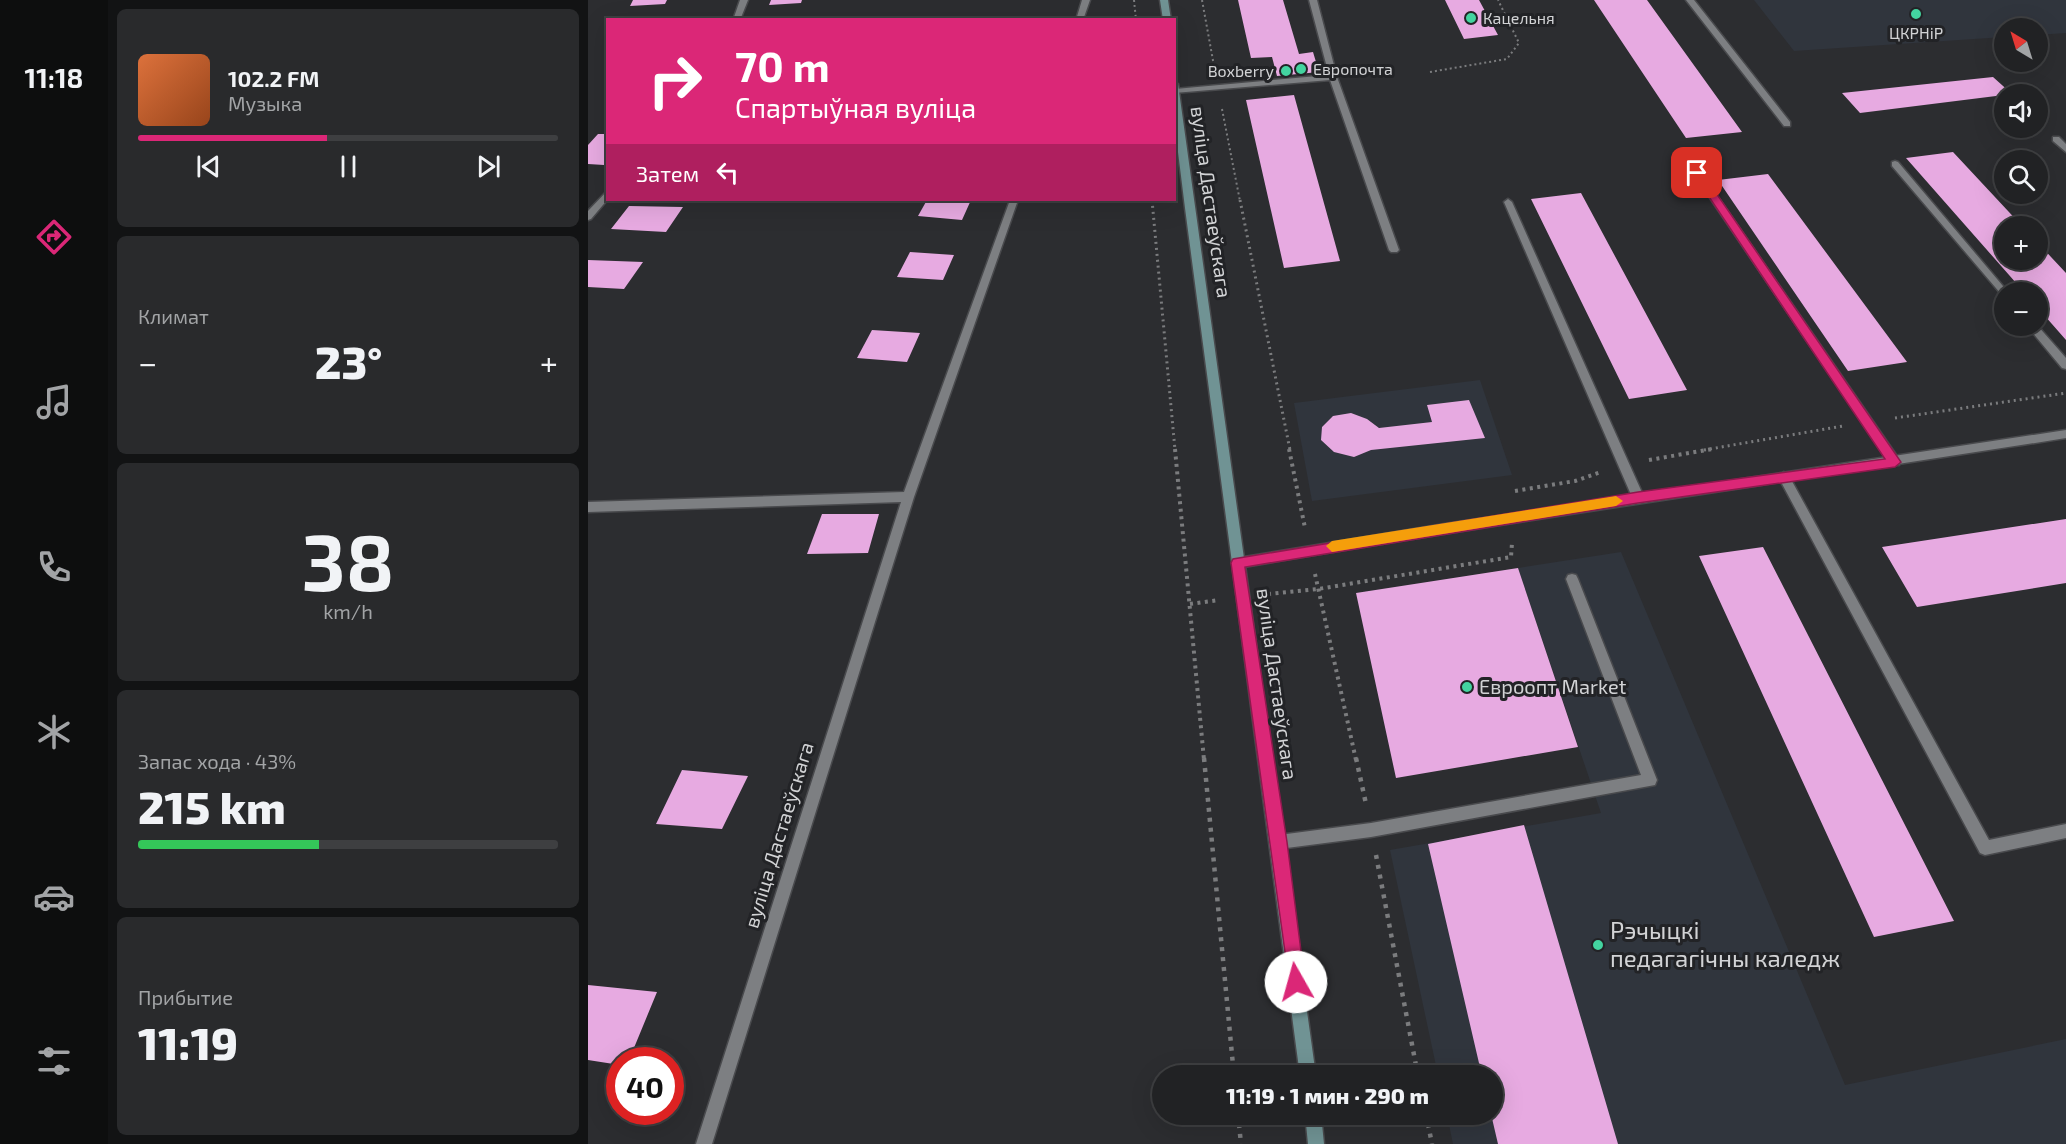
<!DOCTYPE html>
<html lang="ru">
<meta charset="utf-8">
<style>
:root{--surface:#212224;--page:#292a2c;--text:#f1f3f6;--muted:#a2a4a6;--line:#3e3f41;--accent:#db2777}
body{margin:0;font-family:"Exo 2",sans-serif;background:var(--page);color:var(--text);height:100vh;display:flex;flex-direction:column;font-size:22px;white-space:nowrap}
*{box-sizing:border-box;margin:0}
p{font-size:20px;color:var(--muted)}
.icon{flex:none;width:33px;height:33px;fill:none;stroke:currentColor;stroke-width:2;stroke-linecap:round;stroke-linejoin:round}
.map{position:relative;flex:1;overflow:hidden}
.side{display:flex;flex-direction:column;gap:9px;padding:9px;background:#121314;width:480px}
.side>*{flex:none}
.hud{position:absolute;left:18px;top:18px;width:570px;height:183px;border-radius:0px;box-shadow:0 6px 24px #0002,0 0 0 2px var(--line);background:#db2777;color:#fff;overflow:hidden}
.needle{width:39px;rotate:322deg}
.controls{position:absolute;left:1406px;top:18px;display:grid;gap:12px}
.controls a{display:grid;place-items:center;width:54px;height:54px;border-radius:50%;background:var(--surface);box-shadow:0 6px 24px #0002,0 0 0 2px var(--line);font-size:30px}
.speed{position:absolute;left:18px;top:1047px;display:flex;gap:12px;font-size:30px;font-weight:700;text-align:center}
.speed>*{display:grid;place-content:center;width:78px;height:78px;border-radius:50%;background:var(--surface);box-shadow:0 6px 24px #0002,0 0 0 2px var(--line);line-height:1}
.speed .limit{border:9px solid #d22;background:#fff;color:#111}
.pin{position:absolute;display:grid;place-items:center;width:51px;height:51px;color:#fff;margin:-26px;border-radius:12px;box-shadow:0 3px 9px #0006}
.me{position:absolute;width:66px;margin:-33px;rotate:353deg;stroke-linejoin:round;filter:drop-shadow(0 0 4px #0008)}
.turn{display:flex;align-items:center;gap:21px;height:126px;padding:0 30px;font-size:27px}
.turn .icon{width:78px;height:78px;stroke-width:2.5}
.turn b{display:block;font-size:42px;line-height:51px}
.then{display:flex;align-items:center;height:57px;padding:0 30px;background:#0003;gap:12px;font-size:22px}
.big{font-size:45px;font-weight:800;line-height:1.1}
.side .widget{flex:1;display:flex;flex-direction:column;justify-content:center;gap:9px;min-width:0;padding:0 21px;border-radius:9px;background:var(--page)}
.side .dial{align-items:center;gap:0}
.dial b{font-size:78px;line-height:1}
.song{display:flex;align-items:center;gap:18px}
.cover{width:72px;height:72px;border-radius:9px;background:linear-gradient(135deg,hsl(20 70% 55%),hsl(20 70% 35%))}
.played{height:6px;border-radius:3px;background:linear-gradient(90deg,var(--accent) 45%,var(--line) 45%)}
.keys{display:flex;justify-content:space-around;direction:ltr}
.heat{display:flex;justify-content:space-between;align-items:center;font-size:33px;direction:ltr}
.charge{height:9px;border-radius:4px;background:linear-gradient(90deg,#34c759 43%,var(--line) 0)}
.trip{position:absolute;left:564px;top:1065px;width:351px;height:60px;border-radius:30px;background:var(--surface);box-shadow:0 6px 24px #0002,0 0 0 2px var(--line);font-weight:800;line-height:60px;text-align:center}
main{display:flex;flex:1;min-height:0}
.tabs{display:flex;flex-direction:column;width:108px;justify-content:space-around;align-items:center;background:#0d0e0e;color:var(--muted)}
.tabs .icon{width:42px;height:42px}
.tabs .on{color:var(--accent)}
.tabs b{font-size:27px;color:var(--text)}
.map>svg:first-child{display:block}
</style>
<main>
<nav class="tabs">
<b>11:18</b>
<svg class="icon on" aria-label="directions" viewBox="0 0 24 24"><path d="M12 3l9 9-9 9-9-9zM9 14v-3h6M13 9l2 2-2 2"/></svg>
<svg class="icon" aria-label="music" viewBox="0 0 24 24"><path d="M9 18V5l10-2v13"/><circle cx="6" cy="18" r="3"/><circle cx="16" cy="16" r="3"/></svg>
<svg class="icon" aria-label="phone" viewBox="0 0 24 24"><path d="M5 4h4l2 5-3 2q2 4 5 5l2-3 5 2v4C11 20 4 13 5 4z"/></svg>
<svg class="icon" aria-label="climate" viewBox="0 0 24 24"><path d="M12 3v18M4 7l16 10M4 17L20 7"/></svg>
<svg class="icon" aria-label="car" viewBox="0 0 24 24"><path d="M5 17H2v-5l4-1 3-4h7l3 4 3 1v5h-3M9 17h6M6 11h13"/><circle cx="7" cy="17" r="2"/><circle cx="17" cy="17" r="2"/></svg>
<svg class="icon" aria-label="filters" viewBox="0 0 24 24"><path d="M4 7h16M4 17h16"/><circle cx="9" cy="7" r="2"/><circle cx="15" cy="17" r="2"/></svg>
</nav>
<section class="side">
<div class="widget">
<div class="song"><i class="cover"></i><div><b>102.2 FM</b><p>Музыка</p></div></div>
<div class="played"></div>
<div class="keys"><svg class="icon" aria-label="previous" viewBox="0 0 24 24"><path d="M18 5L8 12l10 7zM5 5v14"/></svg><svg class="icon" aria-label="pause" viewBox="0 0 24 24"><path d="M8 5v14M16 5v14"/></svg><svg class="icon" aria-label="next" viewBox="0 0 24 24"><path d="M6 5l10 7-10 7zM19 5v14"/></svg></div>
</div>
<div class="widget"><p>Климат</p>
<div class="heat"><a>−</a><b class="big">23°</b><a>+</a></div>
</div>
<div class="widget dial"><b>38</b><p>km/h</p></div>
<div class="widget"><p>Запас хода · 43%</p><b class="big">215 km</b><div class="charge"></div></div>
<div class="widget"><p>Прибытие</p><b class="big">11:19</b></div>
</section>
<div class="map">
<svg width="1478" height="1144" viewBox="0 0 1478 1144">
<rect width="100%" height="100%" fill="#2c2d30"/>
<!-- built -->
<path fill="#30353d" d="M1166 0H1478V33L1449 35V28H1416V37L1206 51Z
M892 380 924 475 724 501 706 403Z
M1033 552 1257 1085 1478 1039V1144H865L859 1115 904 1114V1076L850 1075 802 850 1013 813 930 568Z"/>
<!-- building -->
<path fill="#e7aae1" d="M45 0H79L77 4 42 6Z
M183 0H214L213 3 181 5Z
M650 0H695L711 54 725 52 731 72 689 76 684 57 663 58Z
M857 0H891L910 35 876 39Z
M1006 0H1059L1154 132 1098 138Z
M1405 77 1424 94 1272 113 1254 93Z
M706 95 752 261 696 268 658 100Z
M10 134H20V161L16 165 0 164V145Z
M1365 152 1434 226H1416V260H1449V242L1478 273V340L1449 307V292H1436L1318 158Z
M1180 174 1319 362 1260 371 1130 180Z
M993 193 1099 390 1041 399 943 199Z
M339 200H383L374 220 330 216Z
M41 206 95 207 78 232 23 229Z
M322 252 366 255 355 280 309 277Z
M0 260 55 262 36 289 0 287Z
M284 330 332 333 319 362 269 358Z
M881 400 897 438 783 450 766 457 746 452 733 440 734 427 745 416 763 413 779 419 791 428 844 422 839 405Z
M234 514H291L280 553 219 554Z
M1478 519V583L1329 607 1294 547Z
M1175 547 1366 921 1286 937 1111 556Z
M930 568 990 747 808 778 768 593Z
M94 770 160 776 134 829 68 824Z
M936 825 1030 1144H910L903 1114 904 1076H894L840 844Z
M0 985 69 992 41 1060H32V1065L0 1060Z"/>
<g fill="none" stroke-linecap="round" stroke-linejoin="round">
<!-- lane casing -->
<g stroke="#494a4d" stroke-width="3">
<path id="lane" d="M721 0H729L749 77 811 250 809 252H803L801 250 742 80 586 93 587 89 741 75Z
M1098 0H1106L1202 122V126H1196Z
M1465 137H1471L1478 144V152L1465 141Z
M1307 161 1310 162 1420 292H1416V295L1413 294 1304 166V162Z
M1109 170 1112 171 1311 459 1313 462 1311 465H1303L1105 173Z
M920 199 924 202 1056 497 1054 500H1046L1044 497 916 202Z
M1449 325 1478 358V369L1474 368 1439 326Z
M1196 472 1200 474 1401 840 1478 824V838L1397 855 1392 853 1192 480 1190 477Z
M984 574 988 575 990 579 1069 780 1067 785 783 837 691 849 686 847 684 842 686 837 691 835 783 823 1053 775 978 579 980 575Z"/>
</g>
<!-- street casing -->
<g stroke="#494a4d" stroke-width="3">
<path id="street" d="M152 0H160L152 20H145Z
M494 0H502L495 20H488Z
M20 190V199L3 219 0 220V211Z
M422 200H430L326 497 124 1144H108L313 502 0 512V502L316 492Z
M1478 430V438C1202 482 925 520 650 568L646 567 644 563 646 559 650 558 857 524Z"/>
</g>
<!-- secondary casing -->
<g stroke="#494a4d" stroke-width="3">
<path id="secondary" d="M572 0H580L583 20H575Z
M586 82 590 84 728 1076H712L597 208 586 120Z
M717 1114H733L736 1144H720Z"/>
</g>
<!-- path-far3 -->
<path stroke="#7b7c7e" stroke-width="2" stroke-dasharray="2 3" stroke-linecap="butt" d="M546 0 548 20
M614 0 626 66
M842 72 919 59 931 43 910 0
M634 109 652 201"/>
<!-- path-far2 -->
<path stroke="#7b7c7e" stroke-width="3" stroke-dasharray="2 4" stroke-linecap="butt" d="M564 200 587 450
M652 200 702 450
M1307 418 1478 393
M1116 450 1255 426"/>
<!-- path-far1 -->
<path stroke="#7b7c7e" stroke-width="4" stroke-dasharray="3 4.5" stroke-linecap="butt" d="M587 449 616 760
M701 449 717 528
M1061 460 1124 449
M927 491 987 481 1013 472
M727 574 768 760
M680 594 730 589 923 557 924 543
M602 604 631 600"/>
<!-- path -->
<path stroke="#7b7c7e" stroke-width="4.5" stroke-dasharray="4 6" stroke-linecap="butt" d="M616 758 646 1076
M768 758 778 804
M788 855 830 1076
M650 1114 653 1144
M838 1114 844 1144"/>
<!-- lane -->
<use href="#lane" fill="#7d7f82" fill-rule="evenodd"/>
<!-- street -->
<use href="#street" fill="#7d7f82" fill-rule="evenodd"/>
<!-- secondary -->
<use href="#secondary" fill="#709394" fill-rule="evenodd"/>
</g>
<!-- route -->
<path fill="#db2777" stroke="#8e194d" stroke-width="1.5" d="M1106 171H1113L1313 462 1307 467 1050 503 657 567 699 842 717 982 715 988 708 991 702 988 643 563 645 559 1050 492 1297 459 1105 173Z"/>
<!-- slow -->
<path fill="#f59e0b" d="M1028 496 1035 501 1028 506 744 552 738 546 744 541Z"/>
<!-- markers -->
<g fill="#43d4a0" stroke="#222326" stroke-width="2">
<circle cx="1328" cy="14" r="6"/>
<circle cx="883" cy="18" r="6"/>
<circle cx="713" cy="69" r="6"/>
<circle cx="698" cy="71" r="6"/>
<circle cx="879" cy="687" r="6"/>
<circle cx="1010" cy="945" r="6"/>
</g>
<g text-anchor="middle" stroke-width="6" stroke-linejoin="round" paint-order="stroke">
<!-- far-poi labels -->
<g font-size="16" fill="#d2d3d5" stroke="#222326" text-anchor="start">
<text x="895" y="24">Кацельня</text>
<text x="1328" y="39" text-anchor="middle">ЦКРНіР</text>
<text x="725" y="75">Европочта</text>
<text x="686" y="77" text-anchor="end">Boxberry</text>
</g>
<!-- street labels -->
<g font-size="20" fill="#d2d3d5" stroke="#222326">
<text transform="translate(623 202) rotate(82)" y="7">вуліца Дастаеўскага</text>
<text transform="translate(689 684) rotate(82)" y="7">вуліца Дастаеўскага</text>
<text transform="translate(191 835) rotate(-73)" y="7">вуліца Дастаеўскага</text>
</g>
<!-- poi labels -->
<g font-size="20" fill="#d2d3d5" stroke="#222326" text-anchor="start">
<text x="891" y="694">Евроопт Market</text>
</g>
<!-- near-poi labels -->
<g font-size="24" fill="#d2d3d5" stroke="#222326" text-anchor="start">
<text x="1022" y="939">Рэчыцкі<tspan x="1022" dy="28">педагагічны каледж</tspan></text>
</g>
</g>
</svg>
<div class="controls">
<a><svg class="needle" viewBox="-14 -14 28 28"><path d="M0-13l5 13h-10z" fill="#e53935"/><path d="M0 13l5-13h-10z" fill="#a2a4a6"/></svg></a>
<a><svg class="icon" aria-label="sound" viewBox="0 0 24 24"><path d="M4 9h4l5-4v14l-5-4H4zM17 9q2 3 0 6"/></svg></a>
<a><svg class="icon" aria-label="search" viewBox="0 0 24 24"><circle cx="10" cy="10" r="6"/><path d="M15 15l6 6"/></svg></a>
<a>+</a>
<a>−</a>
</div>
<div class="speed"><div class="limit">40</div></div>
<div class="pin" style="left:1109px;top:173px;background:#d93025"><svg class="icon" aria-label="arrive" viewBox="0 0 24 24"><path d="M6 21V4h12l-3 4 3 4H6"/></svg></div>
<svg class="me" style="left:708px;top:982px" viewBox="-20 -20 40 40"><circle r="19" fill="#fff"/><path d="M0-13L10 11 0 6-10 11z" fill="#db2777"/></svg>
<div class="trip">11:19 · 1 мин · 290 m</div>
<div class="hud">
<div class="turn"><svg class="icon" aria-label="right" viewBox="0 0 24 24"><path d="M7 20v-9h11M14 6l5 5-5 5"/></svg><div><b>70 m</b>Спартыўная вуліца</div></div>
<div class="then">Затем<svg class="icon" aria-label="left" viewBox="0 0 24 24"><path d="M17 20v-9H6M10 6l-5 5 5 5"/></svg></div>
</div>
</div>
</main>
